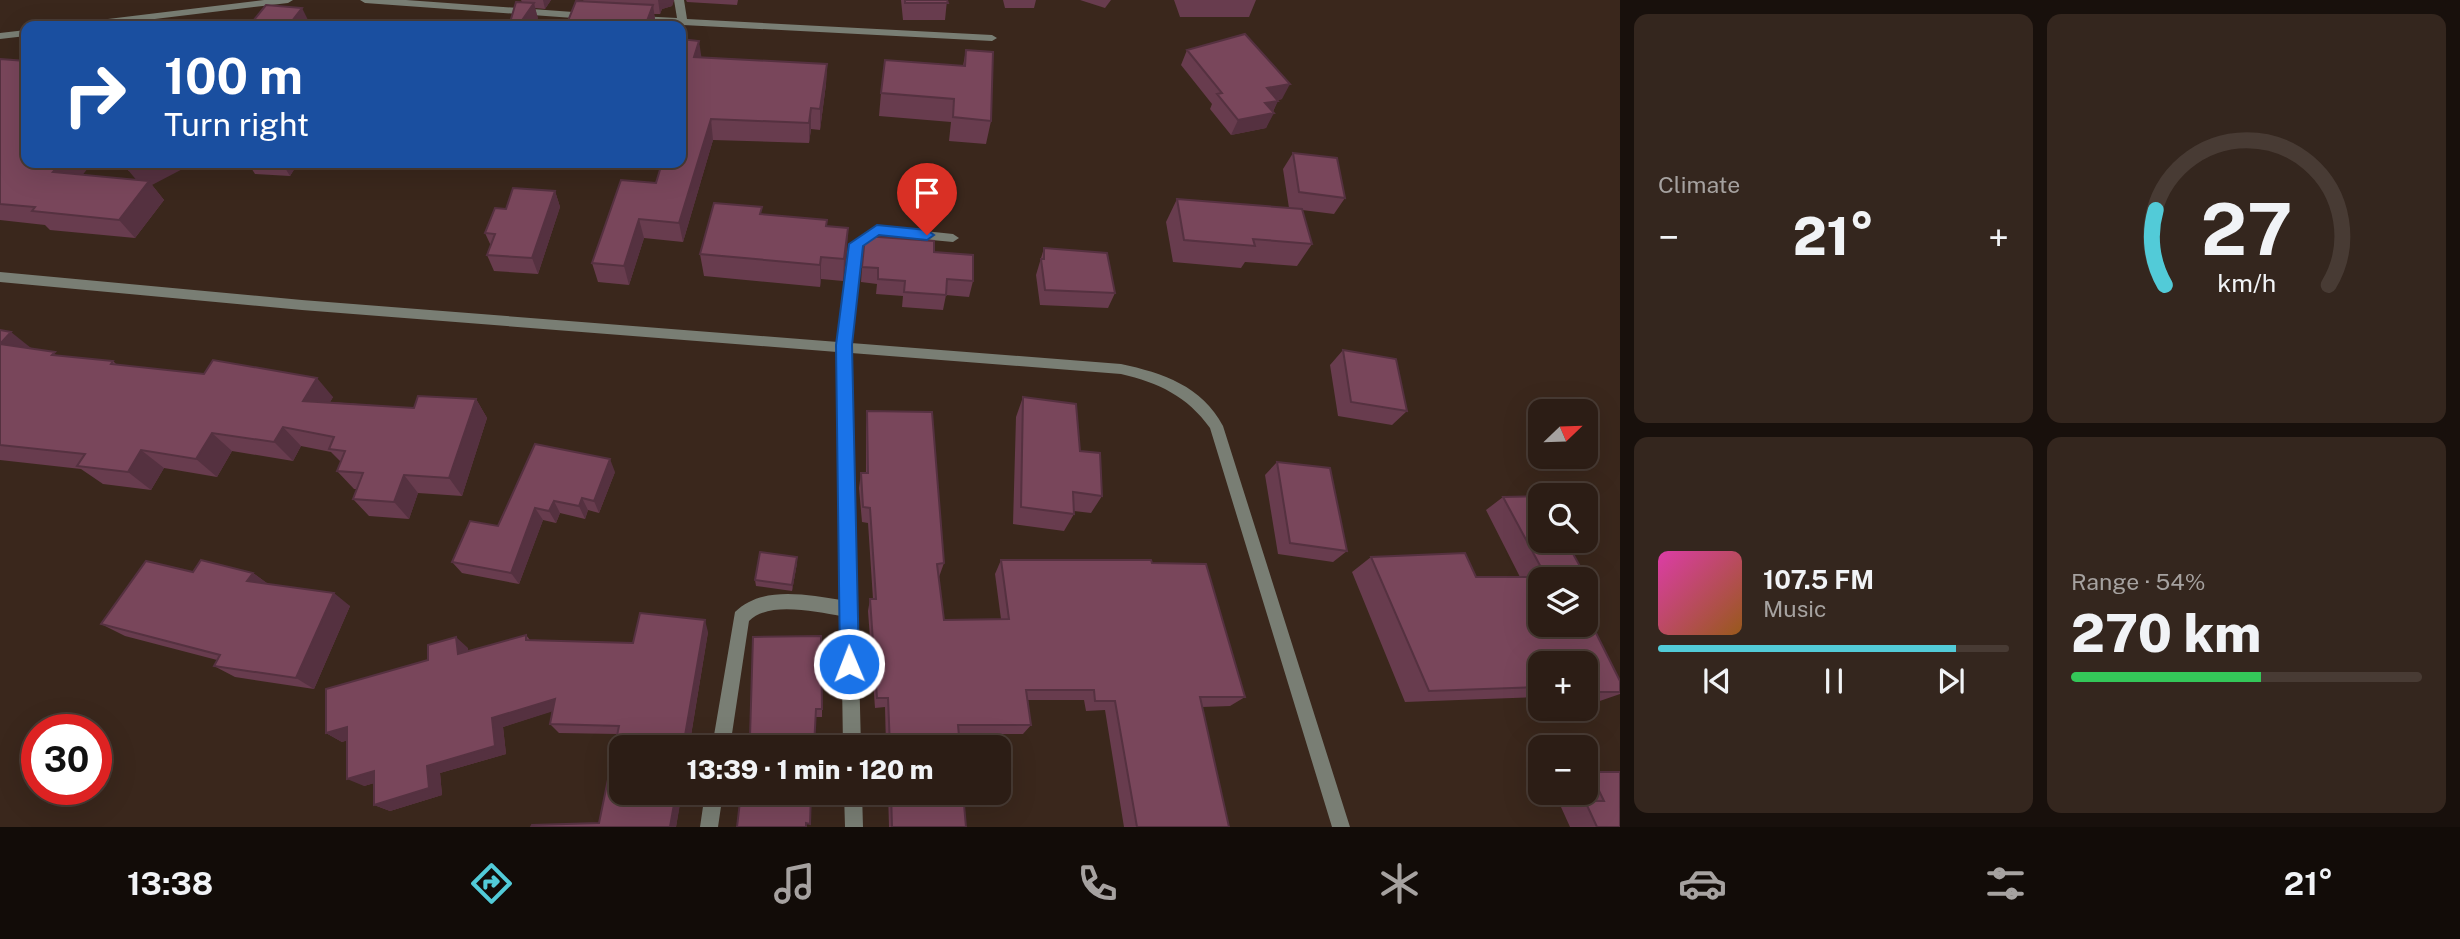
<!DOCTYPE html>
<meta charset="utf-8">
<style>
:root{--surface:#2c1d15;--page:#34261e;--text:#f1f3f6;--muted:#a6a2a0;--line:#483b34;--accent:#52cbd8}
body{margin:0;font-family:"Public Sans",sans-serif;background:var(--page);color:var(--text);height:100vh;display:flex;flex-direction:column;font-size:26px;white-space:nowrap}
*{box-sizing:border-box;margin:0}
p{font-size:23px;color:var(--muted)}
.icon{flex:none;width:38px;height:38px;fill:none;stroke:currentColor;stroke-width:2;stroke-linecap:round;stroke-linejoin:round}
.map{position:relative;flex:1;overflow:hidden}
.side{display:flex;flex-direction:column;gap:14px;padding:14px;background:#18100c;width:840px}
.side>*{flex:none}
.top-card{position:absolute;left:21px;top:21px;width:665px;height:147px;border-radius:14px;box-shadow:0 7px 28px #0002,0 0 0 2px var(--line);background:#1a4fa0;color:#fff;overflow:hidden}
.needle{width:46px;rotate:67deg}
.fabs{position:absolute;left:1528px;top:399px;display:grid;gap:14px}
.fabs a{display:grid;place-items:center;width:70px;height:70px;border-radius:14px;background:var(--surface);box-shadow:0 7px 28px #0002,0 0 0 2px var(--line);font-size:35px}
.speed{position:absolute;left:21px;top:714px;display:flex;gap:14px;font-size:35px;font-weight:700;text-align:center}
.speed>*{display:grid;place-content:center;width:91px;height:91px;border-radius:50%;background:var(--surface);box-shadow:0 7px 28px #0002,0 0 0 2px var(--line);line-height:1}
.speed .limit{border:10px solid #d22;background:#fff;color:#111}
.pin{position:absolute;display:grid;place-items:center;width:60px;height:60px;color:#fff;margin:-72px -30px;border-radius:50% 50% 50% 0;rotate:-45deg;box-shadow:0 0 7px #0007}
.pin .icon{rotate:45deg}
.me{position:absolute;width:77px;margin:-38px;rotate:359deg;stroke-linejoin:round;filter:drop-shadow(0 0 5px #0008)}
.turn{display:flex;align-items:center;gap:24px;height:147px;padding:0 28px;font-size:32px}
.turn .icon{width:91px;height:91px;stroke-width:2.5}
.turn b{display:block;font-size:49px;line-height:60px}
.big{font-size:52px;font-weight:800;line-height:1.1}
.side .tile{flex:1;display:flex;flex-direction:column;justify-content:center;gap:10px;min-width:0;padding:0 24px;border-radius:14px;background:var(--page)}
.side .dial{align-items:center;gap:0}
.dial svg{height:182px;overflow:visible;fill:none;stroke:var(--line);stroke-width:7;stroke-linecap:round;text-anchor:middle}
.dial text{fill:var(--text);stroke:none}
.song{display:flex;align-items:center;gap:21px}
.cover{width:84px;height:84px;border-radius:10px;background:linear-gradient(135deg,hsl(320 70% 55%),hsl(30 70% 35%))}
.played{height:7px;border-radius:4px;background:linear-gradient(90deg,var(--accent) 85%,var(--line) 85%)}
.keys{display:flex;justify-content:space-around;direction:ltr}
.heat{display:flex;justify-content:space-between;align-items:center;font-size:38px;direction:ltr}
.charge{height:10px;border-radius:5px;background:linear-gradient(90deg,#34c759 54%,var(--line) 0)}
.side .tiles{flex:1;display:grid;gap:14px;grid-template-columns:repeat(2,1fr)}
.trip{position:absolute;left:609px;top:735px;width:402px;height:70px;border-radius:14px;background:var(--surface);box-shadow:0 7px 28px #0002,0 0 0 2px var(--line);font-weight:800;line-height:70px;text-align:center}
.tabs{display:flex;height:112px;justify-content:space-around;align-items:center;background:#120c08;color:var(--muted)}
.tabs .icon{width:49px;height:49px}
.tabs .active{color:var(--accent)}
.tabs b{font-size:32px;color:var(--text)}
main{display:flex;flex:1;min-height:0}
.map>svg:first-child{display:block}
</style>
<main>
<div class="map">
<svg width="1620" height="827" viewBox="0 0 1620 827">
<rect width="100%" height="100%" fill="#3a271c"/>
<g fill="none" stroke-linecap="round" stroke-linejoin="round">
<!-- street -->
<path fill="#797e74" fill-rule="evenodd" d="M264 0H293L288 3 97 26H70L75 23Z
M360 0H406L587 13 592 16 587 19 365 3Z
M674 0H684L687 19 992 35 997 38 992 41 683 25 639 22 634 19 639 16 677 18Z
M26 30V36L0 39V33Z
M877 226 953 234 959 238 953 242 879 235 862 246 851 343 1121 364C1163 373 1202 386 1223 426L1350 827H1332L1210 428C1187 396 1159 383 1121 374L851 353 861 747H843L841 616C816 612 768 601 749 621L730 747H712L735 612C762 585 808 595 841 600L837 352 302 310 0 282V272L302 300 838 342 850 244Z
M705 793H723L718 827H700Z
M844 793H862L863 827H845Z"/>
</g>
<!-- wall -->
<path fill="#683c4e" d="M521 0H551L545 9 535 8 538 19 522 2Z
M583 0H674L672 6 662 9 660 14H654L656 26 584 2Z
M686 0H738L737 5 687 2Z
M901 0H947L945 20H903Z
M1003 0H1036L1034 8H1005Z
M1080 0H1111L1105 8Z
M1174 0H1256L1249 17H1180Z
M966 50 991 121 986 144 949 141 951 122 879 116 881 93 963 66Z
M1187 50 1282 99 1278 100 1266 128 1231 135 1210 109 1212 104 1181 65Z
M701 57 827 64 826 84 820 130 811 129 809 143 713 140 683 242 644 238 629 285 598 282 592 263 656 183Z
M0 59 83 175 152 185 164 200 135 238 50 230 45 225 0 220Z
M1293 153 1345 198 1334 214 1302 210 1312 244 1297 266 1245 262 1241 268 1173 262 1166 222 1177 199 1289 208 1283 169Z
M242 163H298L290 176 255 174 248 163Z
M555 191 560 207 538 274 494 271 487 255 491 246 485 233 506 209Z
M762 214 847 250 843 281 821 279 820 287 704 276 700 254Z
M1044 248 1115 293 1108 308 1040 305 1036 275Z
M934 252 973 281 969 297 946 295 943 310 902 307 903 296 876 294 877 284 861 282 862 267Z
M0 330 31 348 60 356 113 361 117 365 333 397 330 402 414 408 476 399 487 418 462 496 418 493 409 519 369 516 353 499 357 489H354L337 471 341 462 331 452 301 446 293 461 232 451 217 477 164 468 151 490 103 484 81 469 0 460Z
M1343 350 1407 411 1392 425 1338 416 1330 365Z
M1023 397 1080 451 1102 496 1091 513 1074 511V514L1064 531 1013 524 1016 417Z
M867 411 944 563 939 577 944 620 1001 619 995 574 1001 560 1152 563 1245 697 1230 706 1202 707 1229 827H1124L1105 710 1086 711 1084 700H1028L1031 725 1023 734H959L960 747H886L885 707 875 708 868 611 870 599H873L868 523 862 522 859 488 861 473H866V427Z
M1277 462 1347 551 1333 562 1278 554 1265 475Z
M615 472 599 513 588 510 585 519 560 513 556 523 543 520 519 584 462 573 452 562 498 526Z
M1503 497 1582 570 1568 578 1620 681V694L1594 703H1586V663H1540V697L1405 702 1352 572 1371 557 1476 577H1520L1486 510Z
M797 557V563L792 591 756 586 755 580Z
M193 572 253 573 268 584 350 606 314 689 235 677 214 666 217 660 125 636 101 624Z
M708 632 676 827H531L599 823 618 734 559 733 550 724 552 711 503 727 506 754 440 773 442 795 390 811 374 805V783L364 786 347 740 342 742 326 733 468 648V651L526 635 530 640 633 643Z
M753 637 822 709V717H816L814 747 750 737Z
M1590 772 1620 827H1570L1561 807 1578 803 1573 793H1586V773Z
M888 793H963L966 827H889Z"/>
<!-- shaded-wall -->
<path fill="#553140" d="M543 0H551L545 9Z
M658 0H674L672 6 662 9 660 14Z
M534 3 538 19 534 26H518Z
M653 5 656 26H645Z
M302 8 311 26 292 21Z
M699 41 702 61 694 57Z
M827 64 826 84 820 130V109Z
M1290 84 1282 99 1260 104 1267 88Z
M1278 101 1272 113H1274L1266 128 1231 135 1238 120 1265 103Z
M811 108V129L809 143V123Z
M711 119 713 140 683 242 679 223Z
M61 163H92L70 191 53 172Z
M143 163H194L152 185 164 200 135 238 119 220 143 188 128 170Z
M282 163H298L290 176Z
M555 191 560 207 538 274 532 258Z
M639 219 644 238 629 285 624 266Z
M848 228 847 250 843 281 844 259Z
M821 257V279L820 287V265Z
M11 332 36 352 0 344Z
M317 378 333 397 320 420 303 401Z
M476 399 487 418 462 496 449 478Z
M283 427 301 446 293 461 274 442Z
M212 433 232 451 217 477 196 459Z
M141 450 164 468 151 490 128 472Z
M610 459 615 472 599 513 594 501Z
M404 475 418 493 409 519 394 502Z
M582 498 588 510 585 519 579 506Z
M554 501 560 513 556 523 549 511Z
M535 508 543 520 519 584 511 573Z
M797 557V563L792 591V585Z
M253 573 271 586 247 581Z
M334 593 350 606 314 689 296 678Z
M705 620 708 632 689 747H683Z
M456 637 468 648 469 665 458 654Z
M555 699 563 708 503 727 506 754 440 773 442 795 390 811 374 805 492 718Z
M347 727 363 736 342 742 326 733Z
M374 771 389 779 364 786 347 779Z
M676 793H682L676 827H670Z"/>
<!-- building -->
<path fill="#79465b" stroke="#553140" stroke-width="2" d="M905 0H947L948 3H905Z
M576 1 653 5 645 26H566Z
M516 2 534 3 518 26H509Z
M266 5 302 8 292 21 337 26H249Z
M1245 34 1290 84 1267 88 1278 101 1265 103 1274 113 1238 120 1217 94 1222 93 1187 50Z
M681 39 699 41 694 57 827 64 820 109 811 108 809 123 711 119 679 223 639 219 624 266 592 263 621 180 656 183 662 163H681Z
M966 50 993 52 991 121 953 117 954 99 881 93 885 60 965 66Z
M0 59 26 61V163H61L53 172 149 181 119 220 32 211 35 207 0 204Z
M1293 153 1337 158 1345 198 1299 192Z
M135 163H143L128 170Z
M513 188 555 191 532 258 487 255 495 234 485 233 495 208 506 209Z
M1177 199 1302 209 1312 244 1253 239 1255 246 1184 240Z
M714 203 762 207 760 214 827 220 826 226 848 228 844 259 821 257 820 265 700 254Z
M865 236 934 241V252L973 255V281L947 279 946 295 904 292 905 281 878 279V268L862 267Z
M1044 248 1107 253 1115 293 1045 290 1041 259H1044Z
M0 330 11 332 0 344 55 352 52 355 113 361 111 364 204 374 213 360 317 378 303 401 414 408 418 396 476 399 449 478 404 475 394 502 353 499 363 473 337 471 345 451 329 449 334 437 283 427 274 442 212 433 196 459 141 450 128 472 77 466 85 454 0 445Z
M1343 350 1396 359 1407 411 1351 402Z
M1023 397 1076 404 1080 451 1100 453 1102 496 1073 492 1074 514 1021 507Z
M867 411 932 412 944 563 937 564 944 620 1009 619 1001 560H1151L1152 563 1206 564 1245 697H1200L1229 827H1137L1115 701H1095L1094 690H1026L1031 725H958L960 747H890L888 698H877L870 599H876L870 508 863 507 861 473H868Z
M535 444 610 459 594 501 582 498 579 506 554 501 549 511 535 508 511 573 452 562 470 521 498 526Z
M1277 462 1330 468 1347 551 1290 543Z
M1540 496V541H1566L1582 570 1543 571 1503 497Z
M760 552 797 557 792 585 755 580Z
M1465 553 1476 577H1567L1568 579H1540V625H1586V613L1620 681V692H1587L1586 689V663H1540V687L1429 691 1371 557Z
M201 560 253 573 247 581 334 593 296 678 214 666 220 655 101 624 146 561 193 572Z
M640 613 705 620 683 747H621V793H676L670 827H531L532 825 599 823 619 726 550 724 555 699 492 718 495 746 427 766 429 788 374 805V771L347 779V727L326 733V689L428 660V645L456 637 458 654 526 635V640L633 643Z
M821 636 822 709H816L814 747H745L746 736 750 737 753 637Z
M1590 772H1620V827H1597L1585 801H1604Z
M741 793H811L810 824 806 823V827H737Z
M891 793H963L966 827H892Z"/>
<!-- route -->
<path fill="#1a73e8" stroke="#114b97" stroke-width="2" d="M877 225 927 230 934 235 927 240 879 235 863 246 852 345 859 664 856 671 849 673 843 671 840 664 836 345 849 244Z"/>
</svg>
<div class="fabs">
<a><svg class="needle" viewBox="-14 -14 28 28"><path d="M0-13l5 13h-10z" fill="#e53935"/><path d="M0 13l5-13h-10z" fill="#a6a2a0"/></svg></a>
<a><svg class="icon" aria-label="search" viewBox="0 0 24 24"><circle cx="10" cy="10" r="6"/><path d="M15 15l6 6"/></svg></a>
<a><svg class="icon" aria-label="layers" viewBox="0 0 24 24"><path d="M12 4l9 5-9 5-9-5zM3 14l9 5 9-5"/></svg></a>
<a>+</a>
<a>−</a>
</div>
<div class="speed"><div class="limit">30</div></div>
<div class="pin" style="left:927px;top:235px;background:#d93025"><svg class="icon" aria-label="arrive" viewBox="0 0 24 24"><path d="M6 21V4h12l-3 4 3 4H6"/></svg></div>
<svg class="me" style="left:849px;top:664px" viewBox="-20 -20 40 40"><circle r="17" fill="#1a73e8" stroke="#fff" stroke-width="3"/><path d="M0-11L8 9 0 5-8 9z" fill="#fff"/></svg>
<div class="trip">13:39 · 1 min · 120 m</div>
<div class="top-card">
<div class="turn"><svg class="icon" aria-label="right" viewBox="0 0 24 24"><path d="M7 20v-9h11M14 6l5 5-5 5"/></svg><div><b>100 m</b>Turn right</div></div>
</div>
</div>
<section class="side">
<div class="tiles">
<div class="tile"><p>Climate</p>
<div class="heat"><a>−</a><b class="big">21°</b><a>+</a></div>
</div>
<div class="tile dial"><svg viewBox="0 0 100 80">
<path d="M14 69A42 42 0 1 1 86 69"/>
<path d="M14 69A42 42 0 0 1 10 36" stroke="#52cbd8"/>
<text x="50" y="56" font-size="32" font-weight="700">27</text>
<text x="50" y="72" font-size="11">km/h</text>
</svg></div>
<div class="tile">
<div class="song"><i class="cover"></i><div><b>107.5 FM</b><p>Music</p></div></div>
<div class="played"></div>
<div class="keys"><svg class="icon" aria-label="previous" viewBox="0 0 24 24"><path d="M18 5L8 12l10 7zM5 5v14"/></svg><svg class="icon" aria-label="pause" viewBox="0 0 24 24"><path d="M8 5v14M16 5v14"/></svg><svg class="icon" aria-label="next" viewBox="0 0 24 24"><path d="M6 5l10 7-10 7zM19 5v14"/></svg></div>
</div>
<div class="tile"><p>Range · 54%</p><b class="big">270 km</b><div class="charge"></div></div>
</div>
</section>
</main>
<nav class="tabs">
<b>13:38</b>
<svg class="icon active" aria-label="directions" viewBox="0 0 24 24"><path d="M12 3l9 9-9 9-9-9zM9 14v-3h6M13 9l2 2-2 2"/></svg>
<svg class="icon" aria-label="music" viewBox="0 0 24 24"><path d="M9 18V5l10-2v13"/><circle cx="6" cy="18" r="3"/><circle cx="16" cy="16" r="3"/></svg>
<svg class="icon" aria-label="phone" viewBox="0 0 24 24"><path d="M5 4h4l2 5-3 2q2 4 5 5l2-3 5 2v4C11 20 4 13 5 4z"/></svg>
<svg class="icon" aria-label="climate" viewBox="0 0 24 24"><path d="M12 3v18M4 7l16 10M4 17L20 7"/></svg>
<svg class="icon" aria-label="car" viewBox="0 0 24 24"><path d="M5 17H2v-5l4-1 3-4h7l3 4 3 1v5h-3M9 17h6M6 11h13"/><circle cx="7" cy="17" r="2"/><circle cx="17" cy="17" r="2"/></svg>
<svg class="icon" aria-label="filters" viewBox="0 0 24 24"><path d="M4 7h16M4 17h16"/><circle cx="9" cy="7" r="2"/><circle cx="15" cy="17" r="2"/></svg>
<b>21°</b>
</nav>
